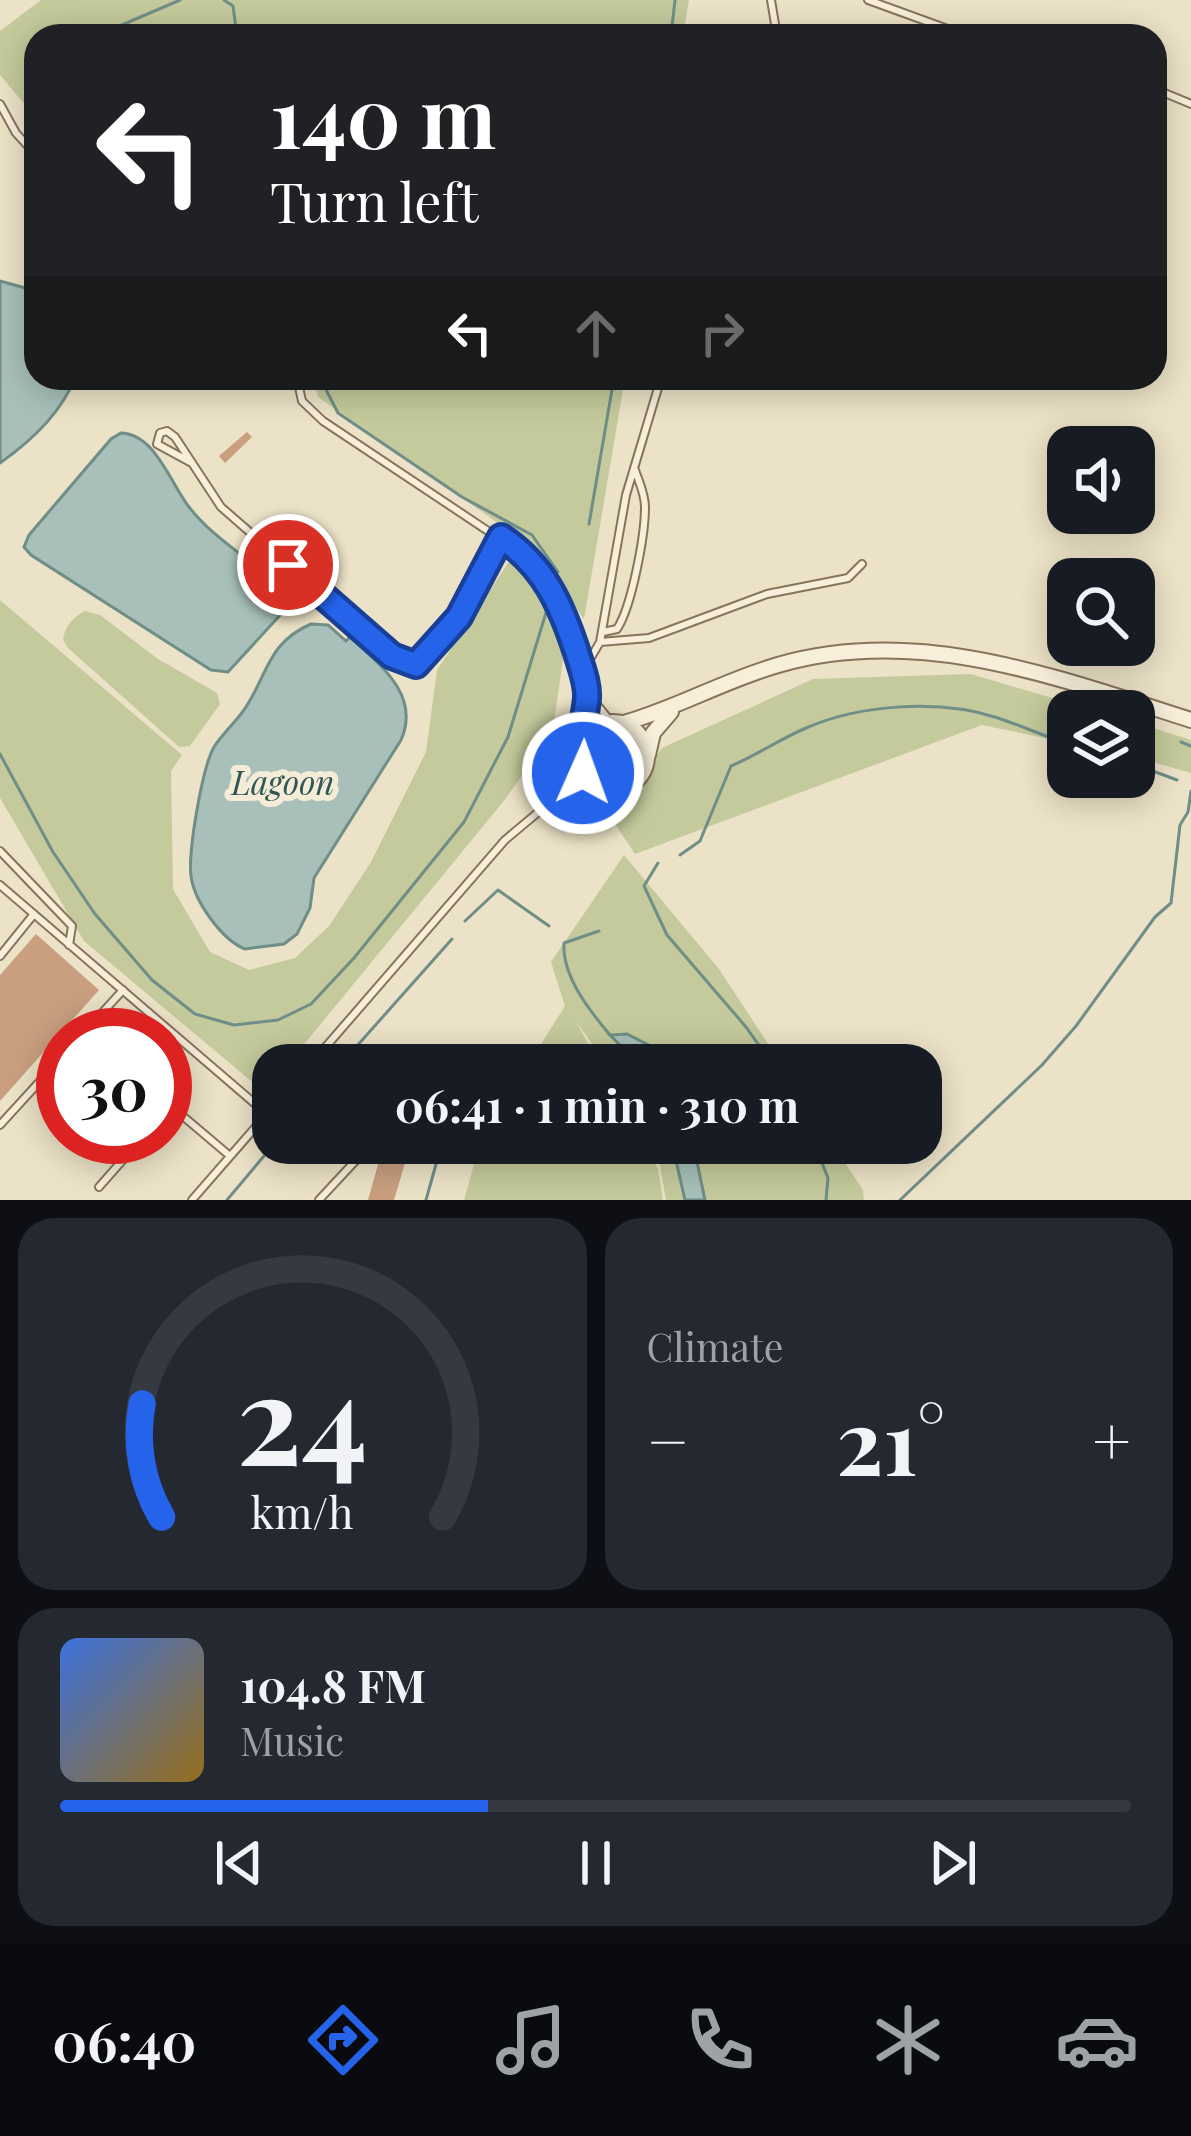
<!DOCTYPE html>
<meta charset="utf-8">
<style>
:root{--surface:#171b24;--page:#242831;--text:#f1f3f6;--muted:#9ea1a6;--line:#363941;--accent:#2563eb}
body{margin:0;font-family:"Playfair Display",serif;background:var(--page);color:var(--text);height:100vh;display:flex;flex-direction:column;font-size:45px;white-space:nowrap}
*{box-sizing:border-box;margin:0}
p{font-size:39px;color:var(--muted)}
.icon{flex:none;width:66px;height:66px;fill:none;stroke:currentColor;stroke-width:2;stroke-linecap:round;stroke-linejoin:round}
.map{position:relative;height:1200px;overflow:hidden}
.drawer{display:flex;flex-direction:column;gap:18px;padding:18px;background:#0d0f14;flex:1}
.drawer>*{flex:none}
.banner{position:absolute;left:24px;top:24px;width:1143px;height:366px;border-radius:36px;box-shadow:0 6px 30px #0003;background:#202124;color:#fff;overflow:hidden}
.fabs{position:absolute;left:1047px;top:426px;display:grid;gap:24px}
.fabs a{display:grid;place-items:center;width:108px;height:108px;border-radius:24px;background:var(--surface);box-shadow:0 6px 30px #0003;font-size:60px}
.speed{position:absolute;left:36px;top:1008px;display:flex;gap:24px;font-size:60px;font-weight:700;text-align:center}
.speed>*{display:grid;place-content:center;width:156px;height:156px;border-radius:50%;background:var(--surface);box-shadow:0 6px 30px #0003;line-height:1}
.speed .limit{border:18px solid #d22;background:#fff;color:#111}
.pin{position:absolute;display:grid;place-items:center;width:102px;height:102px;color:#fff;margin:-51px;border:6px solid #fff;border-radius:50%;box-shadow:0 3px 12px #0007}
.me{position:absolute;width:132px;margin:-66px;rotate:2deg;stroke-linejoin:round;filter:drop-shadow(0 0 9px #0008)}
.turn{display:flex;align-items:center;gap:42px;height:252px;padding:0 48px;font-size:54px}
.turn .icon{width:156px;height:156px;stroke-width:2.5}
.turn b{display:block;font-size:84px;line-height:102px}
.lanes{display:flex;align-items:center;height:114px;padding:0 48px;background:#0003;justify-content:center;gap:60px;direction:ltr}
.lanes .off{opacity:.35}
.big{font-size:90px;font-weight:700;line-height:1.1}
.drawer .card{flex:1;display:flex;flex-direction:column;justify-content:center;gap:18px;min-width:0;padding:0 42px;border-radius:36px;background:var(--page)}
.drawer .dial{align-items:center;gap:0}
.dial svg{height:312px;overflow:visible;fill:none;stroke:var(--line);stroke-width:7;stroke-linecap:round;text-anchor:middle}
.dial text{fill:var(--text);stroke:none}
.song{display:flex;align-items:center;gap:36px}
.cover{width:144px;height:144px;border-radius:18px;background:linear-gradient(135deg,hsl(220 70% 55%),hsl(40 70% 35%))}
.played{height:12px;border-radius:6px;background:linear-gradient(90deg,var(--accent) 40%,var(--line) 40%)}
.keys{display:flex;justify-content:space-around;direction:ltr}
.heat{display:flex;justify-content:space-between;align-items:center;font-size:66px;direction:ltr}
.drawer .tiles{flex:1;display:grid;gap:18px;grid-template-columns:1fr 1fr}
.card:last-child{grid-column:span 2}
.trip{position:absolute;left:252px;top:1044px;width:690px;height:120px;border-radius:36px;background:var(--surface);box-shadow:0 6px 30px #0003;font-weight:700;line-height:120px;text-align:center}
.menu{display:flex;height:192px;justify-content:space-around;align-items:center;background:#090b0e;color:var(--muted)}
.menu .icon{width:84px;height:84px}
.menu .active{color:var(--accent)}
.menu b{font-size:54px;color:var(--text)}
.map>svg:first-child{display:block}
</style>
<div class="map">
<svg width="1191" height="1200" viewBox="0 0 1191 1200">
<rect width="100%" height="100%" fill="#ece2c7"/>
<!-- green -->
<path fill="#c4ca9b" d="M41 0H689L683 36H36V118L0 75V31Z
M313 378H625L584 619 535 549 318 397Z
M512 557 566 638 554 722 534 759 503 802 287 1065H273V1076L251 1081 84 941 0 798V600L182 755 171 771 173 889 210 952 249 970 295 958 329 926 371 862 426 752 437 670Z
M85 611 100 615 158 659 217 693 220 704 190 746 179 747 68 648 63 640C65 626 72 618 85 611Z
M971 674 1096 711H1068V743L982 725 635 854 613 821 662 748 813 679Z
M1134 722 1191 740V773L1134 757Z
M624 855 719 969 782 1065H607L576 1021 599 1065H528L565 1006 551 962Z
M480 1143H643L658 1169 663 1200H464Z
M656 1143H832L863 1190 864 1200H666Z"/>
<!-- water -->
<path fill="#a8c0b9" stroke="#6f8e87" stroke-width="3" d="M0 281 36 291V378H75C61 413 30 442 0 463Z
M121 433C155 434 170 482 189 507 216 542 258 563 289 595L283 612 228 672 211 670 189 656 31 555 24 547 29 535 111 439Z
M311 624 328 625 346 641 350 637C380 665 421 695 401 740L314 878 310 908 297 934 284 944 245 949C222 940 194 901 191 876 188 852 202 768 214 747 224 731 240 719 249 702 268 670 271 641 311 624Z
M627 1034 662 1052 670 1065H640L610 1035Z
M672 1143H693L705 1200H685Z"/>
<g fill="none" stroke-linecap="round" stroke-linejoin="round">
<!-- stream -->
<path stroke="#6f8e87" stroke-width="3" d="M224 0 233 6 237 36
M96 36 180 0
M671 36 675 0
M320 378 338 413 462 497 532 535 558 572
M589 524 614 378
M1181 742 1191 746
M0 754 53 852 95 914 152 980 195 1014 234 1025 278 1020 311 1004 354 958 464 822 508 737 549 603
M1134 764 1177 780
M680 855 700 841 731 766C757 755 780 739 806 728 861 704 940 699 998 718 1022 726 1044 736 1068 744
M658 863 644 886 667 935 746 1027 773 1065
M465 921 498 890 549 926
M599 931 564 943C562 976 589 1010 610 1035
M340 1065 452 939
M814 1143 828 1178 826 1200
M227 1200 275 1143
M426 1200 442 1143
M900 1200 1042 1065 1076 1026 1155 917 1171 903 1180 825 1188 812 1191 791"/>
</g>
<!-- building -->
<path fill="#c99f7f" d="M247 432 252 437 225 463 219 456Z
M36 934 99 990 0 1101V975Z
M384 1143H411L394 1200H368Z"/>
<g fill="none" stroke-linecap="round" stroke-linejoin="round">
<!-- lane casing -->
<g stroke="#87745d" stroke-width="10">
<path id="lane" d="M771 0 777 36
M868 0 967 36
M1155 89 1191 104
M0 104 16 133 36 155
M297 378 302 401 323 421 530 559 564 613 587 692 611 722
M192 463 157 444 160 433 167 431 175 437 221 507 392 656 415 665C458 639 480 580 501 537
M603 632 617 629C632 606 645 535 645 507 645 494 639 482 635 470
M600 642 649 638 767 594 848 578 862 564
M583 671 600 642 626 495 661 378
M582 740 587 696
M552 805 600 788
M0 851 72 926 69 945
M0 885 267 1114
M0 956 34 914
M82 1035 123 990
M310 1065 505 840 560 794 579 762
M165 1111 178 1112 230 1156
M0 1125 63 1056
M99 1187 143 1137
M192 1200 273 1107
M319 1200 372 1143"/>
</g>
<!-- street casing -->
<g stroke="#87745d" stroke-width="18">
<path id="street" d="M579 756a34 34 0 1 1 68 0a34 34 0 1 1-68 0Z
M624 723C677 708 725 680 778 665 918 624 1058 678 1191 720
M648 755 653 733 671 712"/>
</g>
<!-- lane -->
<use href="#lane" stroke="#f7efda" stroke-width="6"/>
<!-- street -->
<use href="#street" stroke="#f7efda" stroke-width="14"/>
</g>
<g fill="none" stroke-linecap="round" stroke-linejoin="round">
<!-- route casing -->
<g stroke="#184099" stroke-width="30">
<path id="route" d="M288 565 392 656 416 665 459 617 501 537C544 566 561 604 577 653 581 667 588 683 587 698 585 723 574 750 583 773"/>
</g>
<!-- route -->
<use href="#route" stroke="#2563eb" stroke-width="21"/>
</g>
<g text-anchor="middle" stroke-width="12" stroke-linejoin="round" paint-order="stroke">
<!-- water labels -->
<g font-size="33" font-style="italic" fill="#305755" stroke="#f4ecd6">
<text x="283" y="795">Lagoon</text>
</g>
</g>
</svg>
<div class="fabs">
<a><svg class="icon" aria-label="sound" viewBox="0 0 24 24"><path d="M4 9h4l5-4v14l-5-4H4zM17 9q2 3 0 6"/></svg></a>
<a><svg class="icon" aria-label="search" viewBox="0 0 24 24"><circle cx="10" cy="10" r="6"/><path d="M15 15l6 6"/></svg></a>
<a><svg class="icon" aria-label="layers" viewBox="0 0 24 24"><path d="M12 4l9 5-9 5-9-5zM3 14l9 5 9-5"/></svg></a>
</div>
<div class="speed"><div class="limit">30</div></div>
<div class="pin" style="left:288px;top:565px;background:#d93025"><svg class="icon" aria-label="arrive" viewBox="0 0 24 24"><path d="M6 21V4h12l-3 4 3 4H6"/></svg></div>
<svg class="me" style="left:583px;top:773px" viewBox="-20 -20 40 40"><circle r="17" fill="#2563eb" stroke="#fff" stroke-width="3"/><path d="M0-11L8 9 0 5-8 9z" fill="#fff"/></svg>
<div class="trip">06:41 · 1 min · 310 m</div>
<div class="banner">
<div class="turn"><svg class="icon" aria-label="left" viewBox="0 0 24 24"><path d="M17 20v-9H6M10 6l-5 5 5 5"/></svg><div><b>140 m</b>Turn left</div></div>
<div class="lanes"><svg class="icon" aria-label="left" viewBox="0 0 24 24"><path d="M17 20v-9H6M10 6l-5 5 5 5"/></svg><svg class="icon off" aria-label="ahead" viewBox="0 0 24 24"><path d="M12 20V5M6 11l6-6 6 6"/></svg><svg class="icon off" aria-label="right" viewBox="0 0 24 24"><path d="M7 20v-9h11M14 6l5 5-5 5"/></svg></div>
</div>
</div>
<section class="drawer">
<div class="tiles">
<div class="card dial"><svg viewBox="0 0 100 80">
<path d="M14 69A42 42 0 1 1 86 69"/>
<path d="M14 69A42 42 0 0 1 9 40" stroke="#2563eb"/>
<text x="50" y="56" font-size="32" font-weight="700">24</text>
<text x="50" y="72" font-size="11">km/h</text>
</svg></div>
<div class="card"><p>Climate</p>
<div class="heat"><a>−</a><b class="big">21°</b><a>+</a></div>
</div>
<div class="card">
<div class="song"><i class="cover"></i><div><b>104.8 FM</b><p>Music</p></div></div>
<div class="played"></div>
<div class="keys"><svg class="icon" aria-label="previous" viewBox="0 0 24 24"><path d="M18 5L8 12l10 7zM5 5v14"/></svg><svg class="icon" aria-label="pause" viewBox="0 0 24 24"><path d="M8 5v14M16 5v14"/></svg><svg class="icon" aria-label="next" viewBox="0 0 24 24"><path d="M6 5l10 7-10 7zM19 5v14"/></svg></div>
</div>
</div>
</section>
<nav class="menu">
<b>06:40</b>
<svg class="icon active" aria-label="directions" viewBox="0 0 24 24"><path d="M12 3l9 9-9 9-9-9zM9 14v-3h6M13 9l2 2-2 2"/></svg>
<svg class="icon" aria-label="music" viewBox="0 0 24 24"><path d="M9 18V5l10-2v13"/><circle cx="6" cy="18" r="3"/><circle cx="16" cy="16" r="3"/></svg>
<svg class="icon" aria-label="phone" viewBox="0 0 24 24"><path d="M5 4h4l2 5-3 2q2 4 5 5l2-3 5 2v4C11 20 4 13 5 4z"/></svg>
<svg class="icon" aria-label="climate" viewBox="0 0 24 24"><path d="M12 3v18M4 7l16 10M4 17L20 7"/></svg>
<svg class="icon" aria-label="car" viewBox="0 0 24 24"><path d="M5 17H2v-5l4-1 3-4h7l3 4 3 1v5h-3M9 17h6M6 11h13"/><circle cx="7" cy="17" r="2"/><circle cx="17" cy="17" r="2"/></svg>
</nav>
